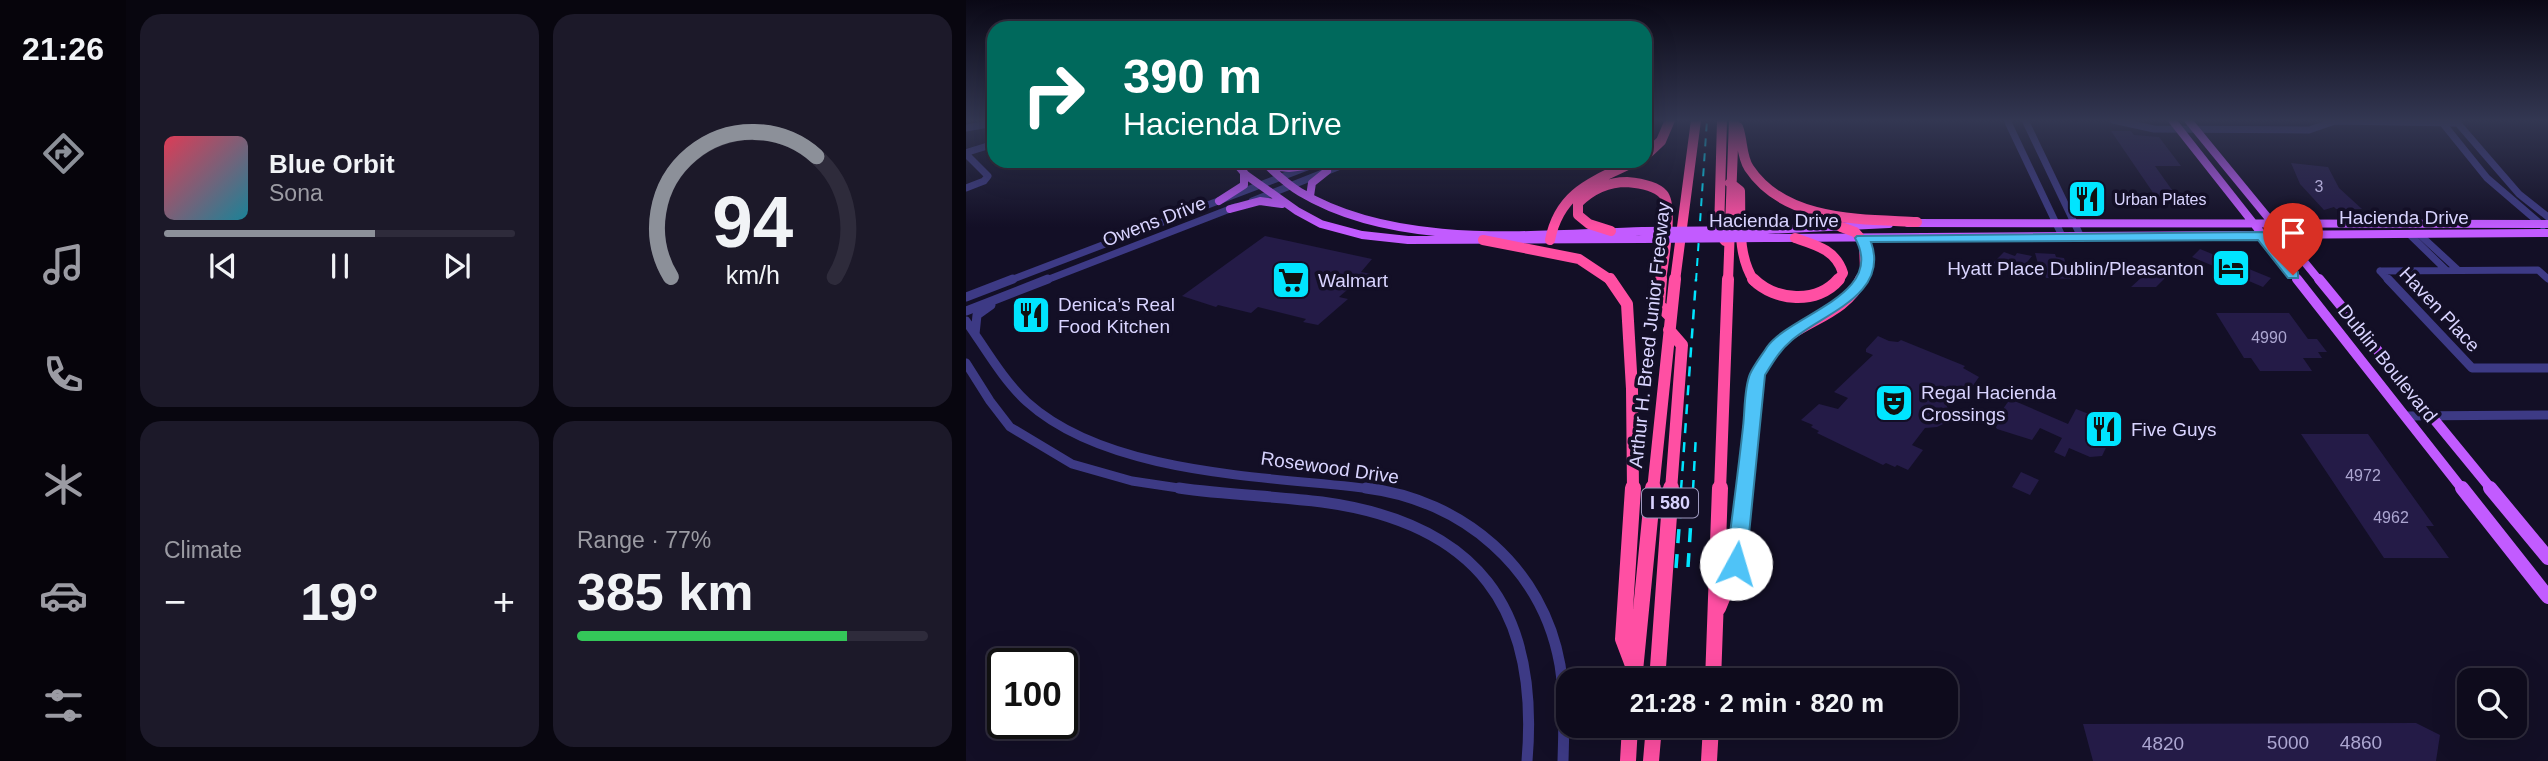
<!DOCTYPE html>
<meta charset="utf-8">
<style>
:root{--surface:#0e0b1c;--page:#1c1929;--text:#f1f3f6;--muted:#9b9ba3;--line:#2e2b3b;--accent:#8c9099}
body{margin:0;font-family:Helvetica,sans-serif;background:var(--page);color:var(--text);height:100vh;display:flex;flex-direction:column;font-size:26px;white-space:nowrap}
*{box-sizing:border-box;margin:0}
p{font-size:23px;color:var(--muted)}
.icon{flex:none;width:38px;height:38px;fill:none;stroke:currentColor;stroke-width:2;stroke-linecap:round;stroke-linejoin:round}
.map{position:relative;flex:1;overflow:hidden}
.panel{display:flex;flex-direction:column;gap:14px;padding:14px;background:#08060f;width:840px}
.panel>*{flex:none}
.guide{position:absolute;left:21px;top:21px;width:665px;height:147px;border-radius:21px;box-shadow:0 7px 28px #0002,0 0 0 2px var(--line);background:#00695c;color:#fff;overflow:hidden}
.buttons{position:absolute;left:1491px;top:668px;display:grid;gap:14px}
.buttons a{display:grid;place-items:center;width:70px;height:70px;border-radius:14px;background:var(--surface);box-shadow:0 7px 28px #0002,0 0 0 2px var(--line);font-size:35px}
.speed{position:absolute;left:21px;top:648px;display:flex;gap:14px;font-size:35px;font-weight:700;text-align:center}
.speed>*{display:grid;place-content:center;width:91px;height:91px;border-radius:50%;background:var(--surface);box-shadow:0 7px 28px #0002,0 0 0 2px var(--line);line-height:1}
.speed .limit{border:4px solid #111;border-radius:10px;background:#fff;color:#111}
.pin{position:absolute;display:grid;place-items:center;width:60px;height:60px;color:#fff;margin:-72px -30px;border-radius:50% 50% 50% 0;rotate:-45deg;box-shadow:0 0 7px #0007}
.pin .icon{rotate:45deg}
.me{position:absolute;width:77px;margin:-38px;rotate:6deg;stroke-linejoin:round;filter:drop-shadow(0 0 5px #0008)}
.turn{display:flex;align-items:center;gap:24px;height:147px;padding:0 21px;font-size:32px}
.turn .icon{width:91px;height:91px;stroke-width:2.5}
.turn b{display:block;font-size:49px;line-height:60px}
.big{font-size:52px;font-weight:600;line-height:1.1}
.panel .tile{flex:1;display:flex;flex-direction:column;justify-content:center;gap:10px;min-width:0;padding:0 24px;border-radius:21px;background:var(--page)}
.panel .dial{align-items:center;gap:0}
.dial svg{height:182px;overflow:visible;fill:none;stroke:var(--line);stroke-width:7;stroke-linecap:round;text-anchor:middle}
.dial text{fill:var(--text);stroke:none}
.song{display:flex;align-items:center;gap:21px}
.cover{width:84px;height:84px;border-radius:10px;background:linear-gradient(135deg,hsl(350 70% 55%),hsl(190 70% 35%))}
.played{height:7px;border-radius:4px;background:linear-gradient(90deg,var(--accent) 60%,var(--line) 60%)}
.keys{display:flex;justify-content:space-around;direction:ltr}
.heat{display:flex;justify-content:space-between;align-items:center;font-size:38px;direction:ltr}
.charge{height:10px;border-radius:5px;background:linear-gradient(90deg,#34c759 77%,var(--line) 0)}
.panel .tiles{flex:1;display:grid;gap:14px;grid-template-columns:repeat(2,1fr)}
.trip{position:absolute;left:590px;top:668px;width:402px;height:70px;border-radius:21px;background:var(--surface);box-shadow:0 7px 28px #0002,0 0 0 2px var(--line);font-weight:600;line-height:70px;text-align:center}
main{display:flex;flex:1;min-height:0}
.tabs{display:flex;flex-direction:column;width:126px;justify-content:space-around;align-items:center;background:#06040b;color:var(--muted)}
.tabs .icon{width:49px;height:49px}
.tabs .selected{color:var(--accent)}
.tabs b{font-size:32px;color:var(--text)}
.map>svg:first-child{display:block}
</style>
<main>
<nav class="tabs">
<b>21:26</b>
<svg class="icon selected" aria-label="directions" viewBox="0 0 24 24"><path d="M12 3l9 9-9 9-9-9zM9 14v-3h6M13 9l2 2-2 2"/></svg>
<svg class="icon" aria-label="music" viewBox="0 0 24 24"><path d="M9 18V5l10-2v13"/><circle cx="6" cy="18" r="3"/><circle cx="16" cy="16" r="3"/></svg>
<svg class="icon" aria-label="phone" viewBox="0 0 24 24"><path d="M5 4h4l2 5-3 2q2 4 5 5l2-3 5 2v4C11 20 4 13 5 4z"/></svg>
<svg class="icon" aria-label="climate" viewBox="0 0 24 24"><path d="M12 3v18M4 7l16 10M4 17L20 7"/></svg>
<svg class="icon" aria-label="car" viewBox="0 0 24 24"><path d="M5 17H2v-5l4-1 3-4h7l3 4 3 1v5h-3M9 17h6M6 11h13"/><circle cx="7" cy="17" r="2"/><circle cx="17" cy="17" r="2"/></svg>
<svg class="icon" aria-label="filters" viewBox="0 0 24 24"><path d="M4 7h16M4 17h16"/><circle cx="9" cy="7" r="2"/><circle cx="15" cy="17" r="2"/></svg>
</nav>
<section class="panel">
<div class="tiles">
<div class="tile">
<div class="song"><i class="cover"></i><div><b>Blue Orbit</b><p>Sona</p></div></div>
<div class="played"></div>
<div class="keys"><svg class="icon" aria-label="previous" viewBox="0 0 24 24"><path d="M18 5L8 12l10 7zM5 5v14"/></svg><svg class="icon" aria-label="pause" viewBox="0 0 24 24"><path d="M8 5v14M16 5v14"/></svg><svg class="icon" aria-label="next" viewBox="0 0 24 24"><path d="M6 5l10 7-10 7zM19 5v14"/></svg></div>
</div>
<div class="tile dial"><svg viewBox="0 0 100 80">
<path d="M14 69A42 42 0 1 1 86 69"/>
<path d="M14 69A42 42 0 0 1 78 16" stroke="#8c9099"/>
<text x="50" y="56" font-size="32" font-weight="700">94</text>
<text x="50" y="72" font-size="11">km/h</text>
</svg></div>
<div class="tile"><p>Climate</p>
<div class="heat"><a>−</a><b class="big">19°</b><a>+</a></div>
</div>
<div class="tile"><p>Range · 77%</p><b class="big">385 km</b><div class="charge"></div></div>
</div>
</section>
<div class="map">
<svg width="1582" height="761" viewBox="0 0 1582 761">
<rect width="100%" height="100%" fill="#130f26"/>
<!-- building -->
<path fill="#241b47" d="M1145 131H1165L1168 135 1193 137 1215 166H1189L1211 197H1190Z
M1325 163 1362 167 1373 188 1396 209H1370L1368 207 1358 210 1334 184Z
M1126 190 1137 212H1127L1125 208 1114 204 1107 191Z
M299 236 406 259 395 272 416 276 404 288 388 284 373 297 382 299 352 325 337 322 340 319 292 307 285 313 252 305 250 307 216 296Z
M1234 249 1305 278 1297 287 1226 257Z
M1038 252 1049 256 1051 253 1066 256 1050 276 1024 266Z
M1069 253 1089 254 1090 257 1098 258 1105 279 1080 278 1078 272 1074 271Z
M1187 267 1203 274 1190 287H1165Z
M70 301 75 302 83 316 68 323 70 326 61 330 59 327 55 328 46 313Z
M1250 313H1323L1342 339H1351L1361 352H1352L1356 358H1337L1346 371H1294L1285 358H1278Z
M912 336 923 341 932 342 935 340 999 366 997 368 1013 377 1001 394 989 389 979 402 983 411V421L971 427 959 428 946 445 957 450 942 470 931 465 929 467 920 463 917 465 851 433 853 431 845 427 847 425 835 420 853 404 872 409 882 398 868 392 907 355 900 352V349Z
M1044 399 1102 424 1110 409 1151 425 1136 456 1124 457 1103 448 1099 457 1088 452 1096 438 1074 428 1066 440 1031 429 1027 423Z
M1335 434H1402L1468 526H1460L1483 558H1418Z
M1055 472 1073 480 1064 495 1046 487Z
M1450 723 1474 735 1470 761H1127L1117 724Z"/>
<g fill="none" stroke-linecap="round" stroke-linejoin="round">
<!-- minor-far2 -->
<path stroke="#3d3a85" stroke-width="7" d="M1041 120 1097 238
M1059 120 1115 237
M1147 120 1188 129 1343 130 1369 121 1492 123
M1489 120 1553 194 1582 217
M1475 121 1521 178 1577 226
M0 128 28 123
M0 188 18 181 22 176 1 155 2 152 28 144
M286 201 387 161
M1443 234 1480 270
M1453 234 1492 270
M1414 271 1423 281
M1414 271 1572 270 1582 279
M42 281 357 161
M78 281 269 207"/>
<!-- minor-far1 -->
<path stroke="#3d3a85" stroke-width="9" d="M1422 279 1506 368H1582
M0 297 47 279
M0 311 82 279
M0 321C19 348 37 380 61 402 144 477 308 476 414 490
M9 334 11 315 25 305
M0 363 24 401 44 427 106 464 166 481 226 490
M1439 416 1582 415"/>
<!-- minor -->
<path stroke="#3d3a85" stroke-width="11" d="M213 488C261 495 309 496 356 502 511 523 574 608 561 761
M400 488C497 500 577 568 594 665 599 697 598 729 597 761"/>
<!-- major-far2 -->
<path stroke="#c25bff" stroke-width="8" d="M1206 120 1333 281
M1222 120 1354 281
M268 161 280 175 331 211 355 224 396 235 442 240 676 239
M296 161C308 171 320 184 334 192 431 250 568 234 677 231
M300 166 323 168 347 165
M344 196 346 183 361 171
M253 201 278 185V173
M264 209 294 201 316 204
M942 223 1582 224
M800 230 923 224
M800 238 1582 233"/>
<!-- major-far1 -->
<path stroke="#c25bff" stroke-width="10" d="M1331 279 1497 490
M1353 279 1526 490"/>
<!-- major -->
<path stroke="#c25bff" stroke-width="14" d="M1496 488 1582 597
M1524 488 1582 558"/>
<!-- highway-far2 -->
<path stroke="#ff4fa3" stroke-width="10" d="M756 120 753 233 759 241
M772 127C777 140 775 156 783 168 819 222 894 219 951 222
M679 156 695 141 704 120
M764 183 774 191C775 221 771 255 788 281
M875 227 889 232 898 242 899 270 894 281
M645 231 623 224 612 215V203C626 189 641 182 661 182 672 183 689 185 697 194 708 206 697 264 695 281
M829 238C850 245 870 250 877 273L872 281
M517 240 613 259 646 281
M584 240C594 190 629 181 670 161
M709 281 730 120
M762 281 768 120"/>
<!-- highway-far1 -->
<path stroke="#ff4fa3" stroke-width="12" d="M644 279 661 304 666 389 667 490
M695 279 693 305 704 316
M787 279C809 301 851 305 873 279
M703 330 716 345 705 490
M687 490 709 279
M754 490 762 279
M778 490C782 449 780 381 807 349 831 321 880 315 895 279"/>
<!-- highway -->
<path stroke="#ff4fa3" stroke-width="16" d="M667 488 657 639 668 668
M752 608 770 564 778 488
M668 681 687 488
M691 681 705 488
M747 681 754 488
M662 761 664 726
M685 761 688 726
M743 761 745 726"/>
<!-- rail-far2 -->
<path stroke="#00e5ff" stroke-width="2" stroke-dasharray="8 7" stroke-linecap="butt" d="M730 281 741 120"/>
<!-- rail-far1 -->
<path stroke="#00e5ff" stroke-width="2.5" stroke-dasharray="10 9" stroke-linecap="butt" d="M715 490 730 279
M727 490 730 434"/>
<!-- rail -->
<path stroke="#00e5ff" stroke-width="3.5" stroke-dasharray="14 11" stroke-linecap="butt" d="M722 567 727 488
M710 568 716 488"/>
<!-- major-bridge -->
<path stroke="#c25bff" stroke-width="8" d="M677 231 800 230
M676 239 800 238"/>
</g>
<!-- sky -->
<linearGradient id="sky" x2="0" y2="1"><stop stop-color="#0a0815"/><stop offset="0.53" stop-color="#333752"/><stop offset="1" stop-color="#333752" stop-opacity="0"/></linearGradient>
<rect width="1582" height="227" fill="url(#sky)"/>
<!-- route -->
<path fill="#4fc3f7" stroke="#337fa1" stroke-width="2" d="M1296 232 1300 233 1332 272V278H1322L1292 240 905 242C924 295 856 314 826 340 814 350 807 362 799 375L780 564 777 570 770 572 763 570 760 564C766 518 772 473 777 427 779 411 778 388 784 374 788 365 796 355 801 347 824 314 921 295 889 238L891 236Z"/>
<!-- icons -->
<defs>
<g id="restaurant-square" transform="scale(2.0125)"><rect x="-9" y="-9" width="18" height="18" rx="4" fill="#00e5ff" stroke="#130f26"/><path d="M-5-6h1v4h1v-4h1v4h1v-4h1v5L-1.5 .5V6h-2V.5L-5-1ZM5-6V6H3V1.5H1.5Q1.5-4 5-6Z" fill="#111"/></g>
<g id="hotel-square" transform="scale(2.0125)"><rect x="-9" y="-9" width="18" height="18" rx="4" fill="#00e5ff" stroke="#130f26"/><path d="M-6-4.5h1.5V1H6V5H4.5V3h-9V5H-6ZM-4 0a1.8 1.8 0 1 1 3.6 0ZM.5 0V-2.5h3Q6-2.5 6 0Z" fill="#111"/></g>
<g id="supermarket-square" transform="scale(2.0125)"><rect x="-9" y="-9" width="18" height="18" rx="4" fill="#00e5ff" stroke="#130f26"/><path d="M-6-5.5h2.5l.6 2H6L4.5 2H-2.5L-4.4-4H-6ZM-1.5 3.2a1.3 1.3 0 1 0 .1 0ZM3 3.2a1.3 1.3 0 1 0 .1 0Z" fill="#111"/></g>
<g id="theatre-square" transform="scale(2.0125)"><rect x="-9" y="-9" width="18" height="18" rx="4" fill="#00e5ff" stroke="#130f26"/><path d="M-5-5.5Q0-4 5-5.5V0Q5 5 0 6Q-5 5-5 0ZM-3.3-2.5H-1v1.5H-3.3ZM1-2.5H3.3v1.5H1ZM-2.8 1Q0 5.5 2.8 1Z" fill="#111"/></g>
</defs>
<g fill-rule="evenodd">
<use href="#restaurant-square" x="1121" y="199"/>
<use href="#hotel-square" x="1265" y="268"/>
<use href="#supermarket-square" x="325" y="280"/>
<use href="#restaurant-square" x="65" y="315"/>
<use href="#theatre-square" x="928" y="403"/>
<use href="#restaurant-square" x="1138" y="429"/>
</g>
<g text-anchor="middle" stroke-width="7" stroke-linejoin="round" paint-order="stroke">
<!-- number labels -->
<g font-size="16" fill="#aca6d1">
<text x="1353" y="192">3</text>
<text x="1303" y="343">4990</text>
<text x="1397" y="481">4972</text>
<text x="1425" y="523">4962</text>
</g>
<!-- far-poi labels -->
<g font-size="16" fill="#d9d4ff" stroke="#130f26" text-anchor="start">
<text x="1148" y="205">Urban Plates</text>
</g>
<!-- shield labels -->
<rect fill="#130f26" stroke="#9e99be" stroke-width="2" x="676" y="488.5" width="56" height="29" rx="5"/>
<g font-size="18" font-weight="bold" fill="#d9d4ff">
<text x="704" y="509">I 580</text>
</g>
<!-- street labels -->
<g font-size="19" fill="#d9d4ff" stroke="#130f26">
<text x="1438" y="224">Hacienda Drive</text>
<text x="808" y="227">Hacienda Drive</text>
<text transform="translate(188 221) rotate(-21)" y="7">Owens Drive</text>
<text transform="translate(1474 309) rotate(47)" y="7">Haven Place</text>
<text transform="translate(683 335) rotate(-84)" y="7">Arthur H. Breed Junior Freeway</text>
<text transform="translate(1422 363) rotate(51)" y="7">Dublin Boulevard</text>
<text transform="translate(364 467) rotate(8)" y="7">Rosewood Drive</text>
</g>
<!-- poi labels -->
<g font-size="19" fill="#d9d4ff" stroke="#130f26" text-anchor="start">
<text x="1238" y="275" text-anchor="end">Hyatt Place Dublin/Pleasanton</text>
<text x="352" y="287">Walmart</text>
<text x="92" y="311">Denica’s Real<tspan x="92" dy="22">Food Kitchen</tspan></text>
<text x="955" y="399">Regal Hacienda<tspan x="955" dy="22">Crossings</tspan></text>
<text x="1165" y="436">Five Guys</text>
</g>
<!-- near-number labels -->
<g font-size="19" fill="#aca6d1">
<text x="1322" y="749">5000</text>
<text x="1395" y="749">4860</text>
<text x="1197" y="750">4820</text>
</g>
</g>
</svg>
<div class="buttons">
<a><svg class="icon" aria-label="search" viewBox="0 0 24 24"><circle cx="10" cy="10" r="6"/><path d="M15 15l6 6"/></svg></a>
</div>
<div class="speed"><div class="limit">100</div></div>
<div class="pin" style="left:1327px;top:275px;background:#d93025"><svg class="icon" aria-label="arrive" viewBox="0 0 24 24"><path d="M6 21V4h12l-3 4 3 4H6"/></svg></div>
<svg class="me" style="left:770px;top:564px" viewBox="-20 -20 40 40"><circle r="19" fill="#fff"/><path d="M0-13L10 11 0 6-10 11z" fill="#4fc3f7"/></svg>
<div class="trip">21:28 · 2 min · 820 m</div>
<div class="guide">
<div class="turn"><svg class="icon" aria-label="right" viewBox="0 0 24 24"><path d="M7 20v-9h11M14 6l5 5-5 5"/></svg><div><b>390 m</b>Hacienda Drive</div></div>
</div>
</div>
</main>
